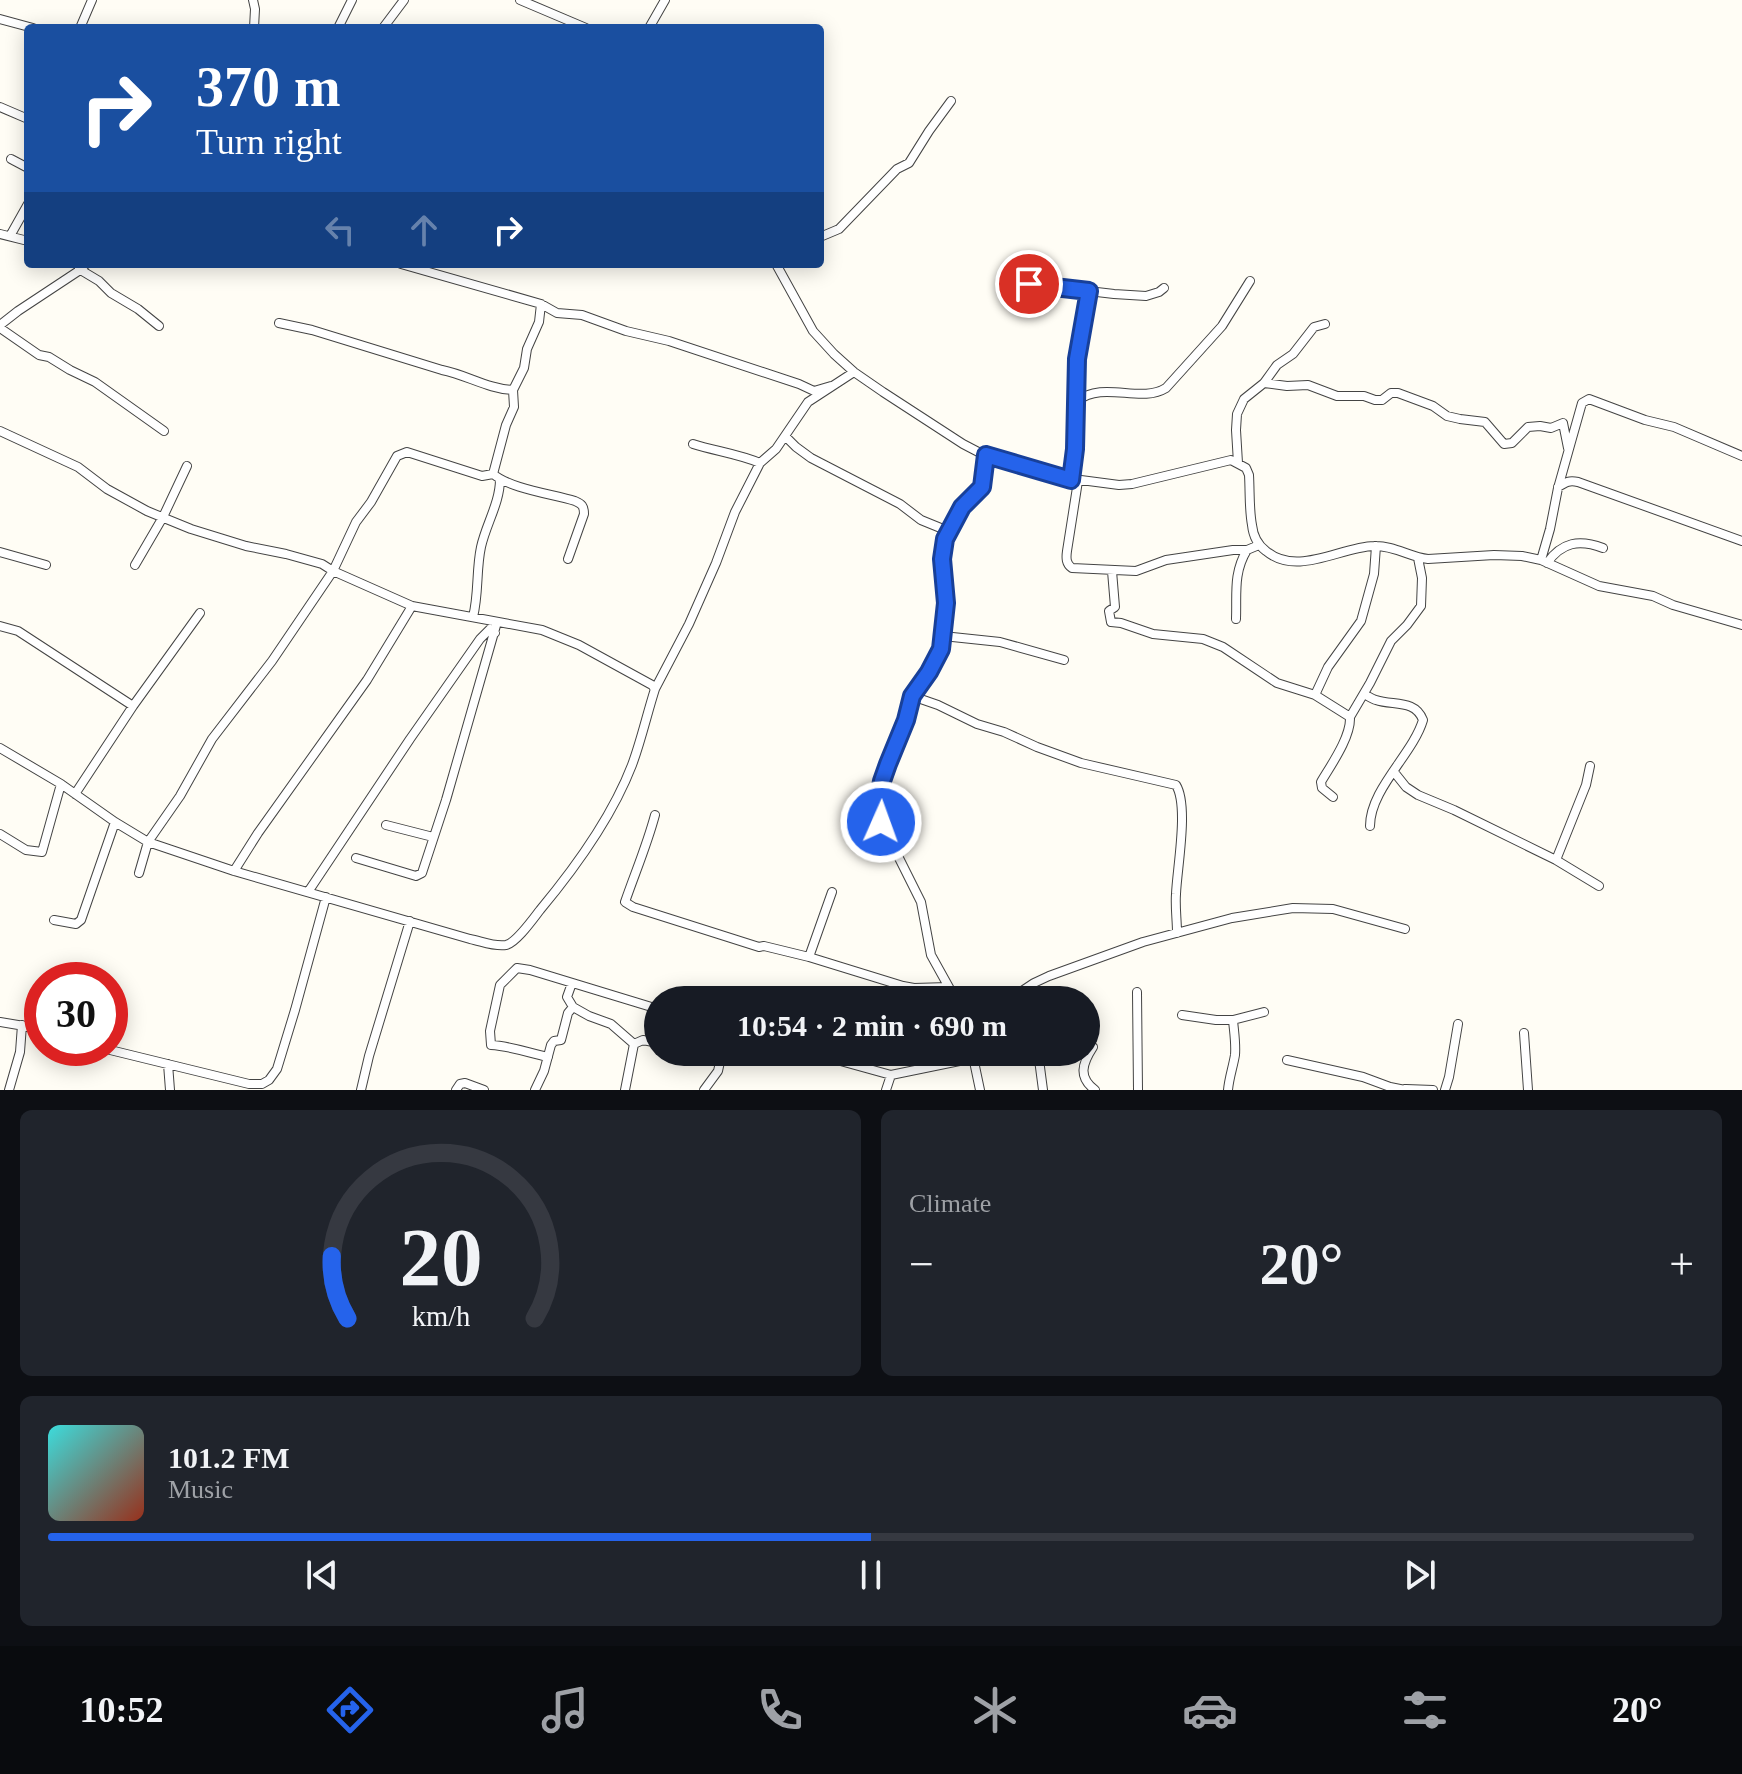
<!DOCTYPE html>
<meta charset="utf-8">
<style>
:root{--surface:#171b24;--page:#20242c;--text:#f1f3f6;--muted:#9ea1a6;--line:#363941;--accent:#2563eb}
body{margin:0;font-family:"Times New Roman",serif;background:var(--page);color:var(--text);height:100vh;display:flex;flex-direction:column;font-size:30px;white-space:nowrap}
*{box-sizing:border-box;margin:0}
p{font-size:26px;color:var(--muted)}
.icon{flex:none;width:44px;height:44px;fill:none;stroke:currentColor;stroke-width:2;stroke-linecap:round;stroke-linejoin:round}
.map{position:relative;height:1090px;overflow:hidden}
.sheet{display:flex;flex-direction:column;gap:20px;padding:20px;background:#0d0f14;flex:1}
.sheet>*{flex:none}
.banner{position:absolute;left:24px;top:24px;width:800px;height:244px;border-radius:8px;box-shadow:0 4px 20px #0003;background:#1a4fa0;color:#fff;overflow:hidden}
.speed{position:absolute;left:24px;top:962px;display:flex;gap:16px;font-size:40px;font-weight:700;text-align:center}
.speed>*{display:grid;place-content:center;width:104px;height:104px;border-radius:50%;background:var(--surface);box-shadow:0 4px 20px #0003;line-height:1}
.speed .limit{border:12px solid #d22;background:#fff;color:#111}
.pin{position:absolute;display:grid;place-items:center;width:68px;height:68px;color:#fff;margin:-34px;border:4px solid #fff;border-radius:50%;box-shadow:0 2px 8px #0007}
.me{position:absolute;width:88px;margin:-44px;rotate:2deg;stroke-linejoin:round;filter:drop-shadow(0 0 6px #0008)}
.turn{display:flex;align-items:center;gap:28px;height:168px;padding:0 40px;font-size:36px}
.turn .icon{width:104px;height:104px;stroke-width:2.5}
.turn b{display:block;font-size:56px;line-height:68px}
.lanes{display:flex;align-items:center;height:76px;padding:0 40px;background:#0003;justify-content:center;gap:40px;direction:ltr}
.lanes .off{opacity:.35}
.big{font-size:60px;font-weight:700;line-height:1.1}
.sheet .tile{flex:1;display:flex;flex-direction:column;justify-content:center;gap:12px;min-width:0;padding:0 28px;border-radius:12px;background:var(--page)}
.sheet .dial{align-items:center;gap:0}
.dial svg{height:208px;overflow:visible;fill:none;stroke:var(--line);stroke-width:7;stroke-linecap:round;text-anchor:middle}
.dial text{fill:var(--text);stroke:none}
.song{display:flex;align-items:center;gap:24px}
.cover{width:96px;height:96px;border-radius:12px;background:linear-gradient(135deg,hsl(180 70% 55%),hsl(10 70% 35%))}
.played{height:8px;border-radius:4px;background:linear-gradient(90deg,var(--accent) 50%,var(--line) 50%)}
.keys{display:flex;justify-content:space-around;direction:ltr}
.heat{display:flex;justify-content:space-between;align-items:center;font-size:44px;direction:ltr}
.sheet .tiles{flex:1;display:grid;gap:20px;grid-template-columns:1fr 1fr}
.tile:last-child{grid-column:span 2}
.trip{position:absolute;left:644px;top:986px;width:456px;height:80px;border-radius:40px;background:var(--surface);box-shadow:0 4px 20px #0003;font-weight:700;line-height:80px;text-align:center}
.dock{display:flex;height:128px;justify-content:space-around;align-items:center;background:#090b0e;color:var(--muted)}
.dock .icon{width:56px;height:56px}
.dock .selected{color:var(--accent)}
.dock b{font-size:36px;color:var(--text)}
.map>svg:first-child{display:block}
</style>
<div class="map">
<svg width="1742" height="1090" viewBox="0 0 1742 1090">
<rect width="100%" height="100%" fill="#fffdf5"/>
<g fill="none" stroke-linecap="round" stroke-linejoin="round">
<!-- minor casing -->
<g stroke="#444" stroke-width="10">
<path id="minor" d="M253 0 255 9 254 28
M520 0 586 28
M0 19 33 28
M80 28 92 0
M338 28 352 0
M383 28 404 0
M649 28 665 0
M0 107 28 119
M11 159 28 168
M0 234 28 241
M10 236 28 204
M820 237 839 229 897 169 909 163 929 131 951 101
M401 264 541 304 557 313 582 315 626 331 669 341 799 384 814 391 831 386
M776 264 813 331 834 354 854 372 883 392 963 444 986 456 1058 477 1119 485 1132 484 1231 460 1246 468 1249 475C1250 492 1249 509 1252 525 1253 535 1258 545 1266 551 1297 577 1340 547 1374 546 1393 545 1410 557 1428 559L1494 555 1522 556 1541 560 1599 586 1653 596 1673 605 1742 625
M79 269 99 281 111 293 138 309 159 326
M1029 284H1034L1036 292 1054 287 1114 294 1146 296 1159 292 1164 288
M279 323 312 330 442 370C467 375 488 389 513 390
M0 325 18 311 80 270 86 264
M0 328 39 355 49 357 70 370 95 382 164 431
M1264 383 1287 386 1308 385 1337 396H1364L1375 400H1382L1391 393H1398L1433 406 1447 416 1460 419 1485 422 1504 444 1512 443 1528 427 1540 426 1551 428 1563 423 1568 448
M1077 401C1104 380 1140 404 1166 388L1222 326 1250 281
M0 431 78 467 107 489 147 511 191 529 246 546 286 554 322 564 333 571 412 606 542 630 579 645 652 685 655 689C647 714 641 741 632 765 612 817 575 868 540 910 533 919 516 943 506 945 494 947 481 941 470 939L234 871 148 842 115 822 61 784 0 748
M785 436 796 447 811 458 900 504 921 520 948 531
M693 444C715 451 739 454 760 463L776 449 808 402 854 372
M1238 463 1236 430 1237 414 1244 399 1264 383 1277 365 1293 354 1314 327 1325 324
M493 474 506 425 514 407 513 390 524 368 527 349 539 322 541 304
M1071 480 1075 449 1077 359 1089 291
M1078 481 1067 551C1066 558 1066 564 1072 568L1136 571 1166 560 1233 550H1247L1259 545
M1558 487C1566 482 1569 480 1578 482L1742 541
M0 552 46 565
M1541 560 1550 529 1558 488 1582 403 1589 399 1645 420 1674 427 1742 456
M1547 563C1562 542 1579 539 1603 548
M135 565 163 517 187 466
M1112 571 1115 607 1109 611 1111 622 1121 623 1153 634 1203 639 1223 647 1277 683 1315 695 1350 717C1351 737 1331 765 1321 782L1322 788 1333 797
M473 617C479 593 476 570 481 547 486 524 500 503 500 479
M1236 619C1237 594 1233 573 1247 550
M0 626 18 631 133 706
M943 636 1000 642 1064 660
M655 689 689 624 716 563 735 512 760 463
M1364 694C1368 696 1372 699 1376 700 1393 706 1415 699 1423 720 1413 754 1370 789 1370 826
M1315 695 1328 667 1361 621 1374 574 1376 546
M912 696 938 705 977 724 1004 732 1037 747 1081 763 1176 785C1189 806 1177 868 1176 894 1175 907 1177 920 1177 933
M1350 717 1370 683 1391 641 1407 625 1421 606 1422 578 1418 558
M1394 772 1406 787 1418 795 1454 810 1556 860 1599 886
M75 794 133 706 200 613
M655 815C647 845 635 873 625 902L633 907 759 947 764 946 809 957 903 986 914 988 948 987
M386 825 433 837
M0 834 26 850 42 852 61 784
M356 858 416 876 422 873 446 800 497 622
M1556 860 1586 785 1590 766
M234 871 258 833 367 680 412 606
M139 873 148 842 180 796 212 739 272 661 333 571 356 522 371 502 397 456 407 452 482 476 493 474C511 489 552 494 575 501 582 504 584 506 584 514L568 559
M308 892 410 739 480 639 490 629 495 633
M54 920 76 924 81 920 115 822
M809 957 832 892
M1137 992 1138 1090
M956 1000 931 955 921 902 881 822 878 813V802L882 781 888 764 906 720 912 696 929 672 941 649 946 603 942 559 945 539 962 507 982 487 986 455
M1021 1000 1022 991 1034 983 1049 976 1143 942 1232 918 1293 908 1333 909 1405 929
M573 1007 589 1016 611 1024 634 1044
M1182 1015 1216 1020H1233L1264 1012
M0 1022 42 1029
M1524 1033 1528 1090
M1093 1047C1082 1064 1078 1077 1095 1090
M102 1048 249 1084H262L269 1080 277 1069 295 1010 326 897
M691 1052 711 1057 720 1062 718 1071 704 1090
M808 1052 891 1075 886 1090
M972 1052 980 1090
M1038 1052 1043 1090
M548 1057C529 1053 511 1046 491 1045L490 1031 500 985 517 968 530 970 658 1009
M1287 1060 1363 1077 1390 1087 1405 1090
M168 1064 170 1090
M891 1075 974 1058
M1406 1089 1433 1090
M9 1090 20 1052 22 1025
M361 1090 369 1056 410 921
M456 1090 460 1084 465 1083 484 1090
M535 1090 544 1071 551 1045 554 1041 561 1040 568 1013 573 1007 567 997 572 983
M625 1090 634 1044 643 1040 658 1043
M1228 1090C1229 1078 1233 1067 1235 1055 1236 1043 1234 1032 1233 1020
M1445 1090 1449 1077 1458 1024"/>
</g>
<!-- minor -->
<use href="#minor" stroke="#fff" stroke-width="8"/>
</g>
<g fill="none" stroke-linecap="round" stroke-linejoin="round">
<!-- route casing -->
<g stroke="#184099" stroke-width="20">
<path id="route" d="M881 822 878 813V802L882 781 888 764 906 720 912 696 929 672 941 649 946 603 942 559 945 539 962 507 982 487 986 455 1071 480 1075 449 1077 359 1089 291 1054 287 1036 292 1034 284H1029"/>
</g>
<!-- route -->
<use href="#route" stroke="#2563eb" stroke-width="14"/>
</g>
</svg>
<div class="speed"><div class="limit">30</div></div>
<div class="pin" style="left:1029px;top:284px;background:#d93025"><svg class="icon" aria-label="arrive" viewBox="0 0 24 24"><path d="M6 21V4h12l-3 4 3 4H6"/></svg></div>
<svg class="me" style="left:881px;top:822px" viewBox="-20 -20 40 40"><circle r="17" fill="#2563eb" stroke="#fff" stroke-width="3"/><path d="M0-11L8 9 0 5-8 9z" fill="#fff"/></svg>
<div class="trip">10:54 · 2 min · 690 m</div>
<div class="banner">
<div class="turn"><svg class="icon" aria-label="right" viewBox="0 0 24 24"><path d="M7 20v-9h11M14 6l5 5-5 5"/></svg><div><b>370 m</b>Turn right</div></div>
<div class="lanes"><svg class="icon off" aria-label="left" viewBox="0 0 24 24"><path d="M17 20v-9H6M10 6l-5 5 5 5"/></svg><svg class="icon off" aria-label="ahead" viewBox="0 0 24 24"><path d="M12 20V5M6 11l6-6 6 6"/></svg><svg class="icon" aria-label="right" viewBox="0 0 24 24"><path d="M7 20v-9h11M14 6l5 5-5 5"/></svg></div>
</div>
</div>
<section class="sheet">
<div class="tiles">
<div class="tile dial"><svg viewBox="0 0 100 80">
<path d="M14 69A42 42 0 1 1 86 69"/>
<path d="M14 69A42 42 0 0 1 8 45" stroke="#2563eb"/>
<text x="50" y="56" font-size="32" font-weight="700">20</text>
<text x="50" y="72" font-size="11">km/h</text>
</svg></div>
<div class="tile"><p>Climate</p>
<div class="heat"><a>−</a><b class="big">20°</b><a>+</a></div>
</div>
<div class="tile">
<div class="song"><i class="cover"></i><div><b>101.2 FM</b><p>Music</p></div></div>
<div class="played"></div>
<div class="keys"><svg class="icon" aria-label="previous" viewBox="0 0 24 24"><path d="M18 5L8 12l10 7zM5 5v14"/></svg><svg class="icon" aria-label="pause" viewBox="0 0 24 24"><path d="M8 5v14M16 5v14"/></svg><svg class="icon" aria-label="next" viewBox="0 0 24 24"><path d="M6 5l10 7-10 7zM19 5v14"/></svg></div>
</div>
</div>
</section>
<nav class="dock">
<b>10:52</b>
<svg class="icon selected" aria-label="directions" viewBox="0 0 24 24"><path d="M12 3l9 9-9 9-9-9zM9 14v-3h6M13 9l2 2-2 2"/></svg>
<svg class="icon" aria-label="music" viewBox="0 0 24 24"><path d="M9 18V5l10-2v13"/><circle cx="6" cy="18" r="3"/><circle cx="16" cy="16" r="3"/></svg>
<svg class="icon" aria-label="phone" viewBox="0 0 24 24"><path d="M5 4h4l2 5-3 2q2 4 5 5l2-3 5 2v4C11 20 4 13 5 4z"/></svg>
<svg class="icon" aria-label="climate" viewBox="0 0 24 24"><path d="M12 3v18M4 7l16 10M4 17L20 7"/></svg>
<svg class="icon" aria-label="car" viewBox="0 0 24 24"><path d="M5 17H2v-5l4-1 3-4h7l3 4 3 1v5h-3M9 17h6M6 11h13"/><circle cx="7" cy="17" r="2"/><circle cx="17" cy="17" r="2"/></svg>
<svg class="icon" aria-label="filters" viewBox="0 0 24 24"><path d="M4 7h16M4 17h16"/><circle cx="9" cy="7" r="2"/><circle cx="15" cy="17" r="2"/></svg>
<b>20°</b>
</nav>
